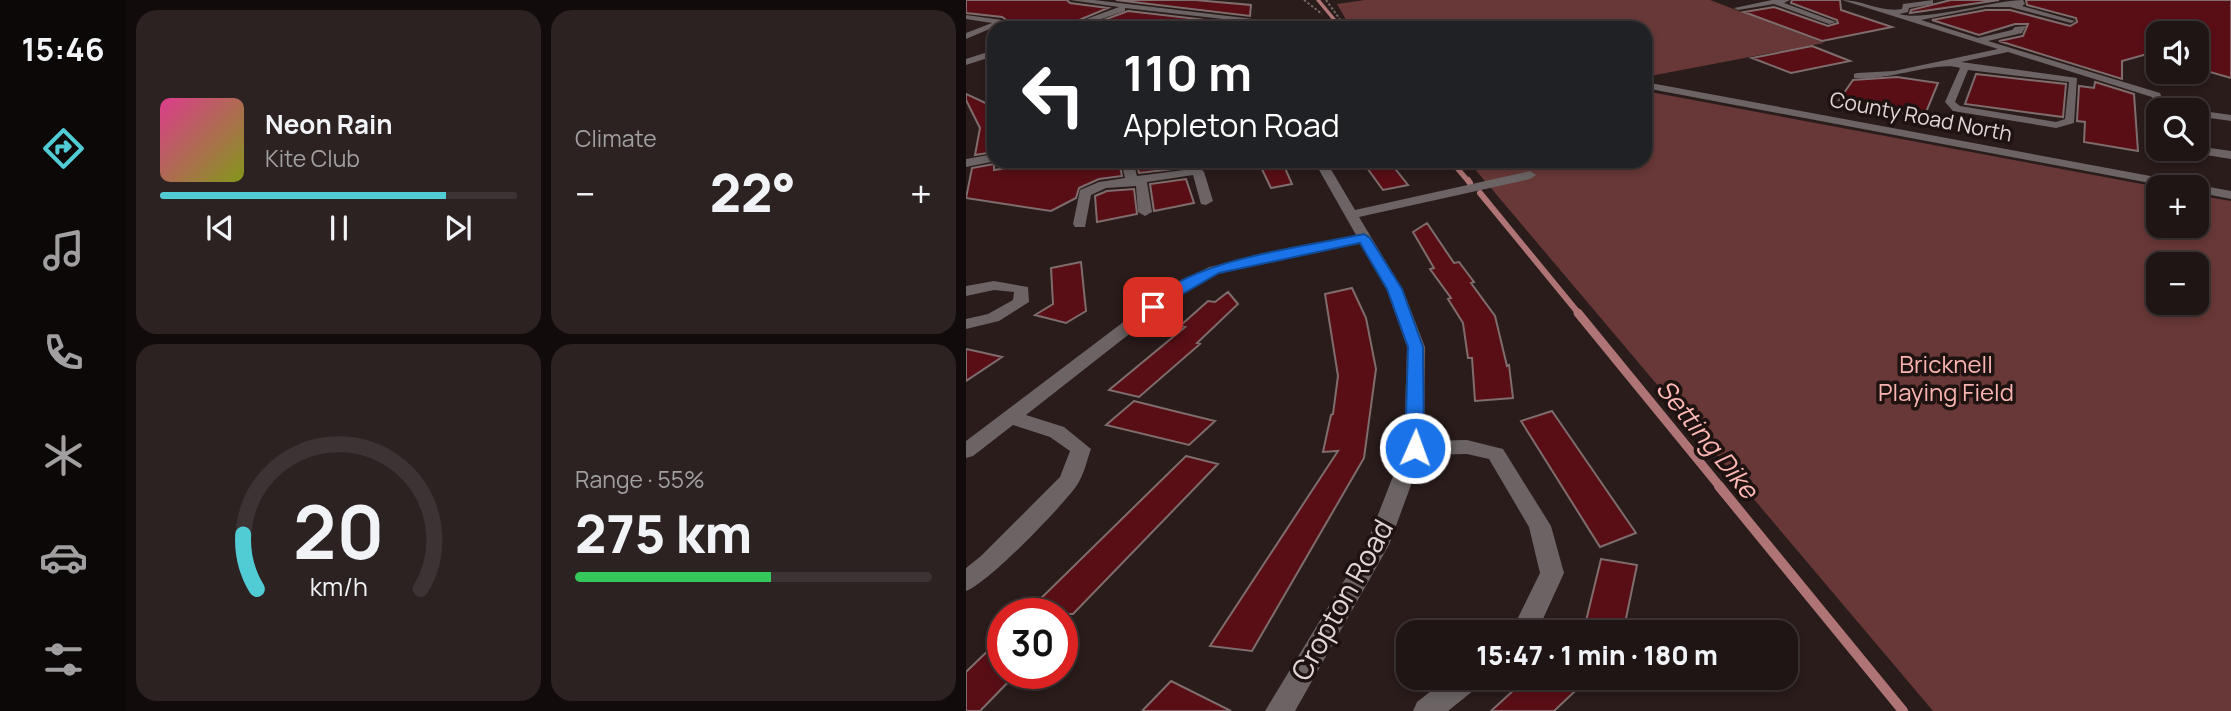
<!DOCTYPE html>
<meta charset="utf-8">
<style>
:root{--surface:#1f1514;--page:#2c2222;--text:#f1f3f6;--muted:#a19fa0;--line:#3c3434;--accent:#51ccd4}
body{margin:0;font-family:Manrope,sans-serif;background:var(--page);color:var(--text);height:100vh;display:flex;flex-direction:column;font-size:26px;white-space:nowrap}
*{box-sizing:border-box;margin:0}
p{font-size:23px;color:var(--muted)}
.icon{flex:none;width:38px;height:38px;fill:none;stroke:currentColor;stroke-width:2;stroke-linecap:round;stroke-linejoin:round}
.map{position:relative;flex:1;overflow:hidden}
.side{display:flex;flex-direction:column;gap:10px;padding:10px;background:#110c0b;width:840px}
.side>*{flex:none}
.banner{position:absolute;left:21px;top:21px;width:665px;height:147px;border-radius:21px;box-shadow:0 4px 10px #0003,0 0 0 2px var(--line);background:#202124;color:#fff;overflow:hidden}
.buttons{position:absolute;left:1180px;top:21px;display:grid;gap:14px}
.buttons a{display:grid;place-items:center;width:63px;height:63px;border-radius:14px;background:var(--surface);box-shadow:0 4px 10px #0003,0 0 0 2px var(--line);font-size:35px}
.speed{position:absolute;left:21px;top:598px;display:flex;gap:14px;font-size:35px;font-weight:700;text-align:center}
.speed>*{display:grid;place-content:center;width:91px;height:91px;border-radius:50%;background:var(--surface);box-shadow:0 4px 10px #0003,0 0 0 2px var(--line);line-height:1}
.speed .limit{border:10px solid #d22;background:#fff;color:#111}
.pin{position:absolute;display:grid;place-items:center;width:60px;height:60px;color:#fff;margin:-30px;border-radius:14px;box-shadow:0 4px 10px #0006}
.me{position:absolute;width:77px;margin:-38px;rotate:2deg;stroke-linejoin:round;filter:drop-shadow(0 0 5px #0008)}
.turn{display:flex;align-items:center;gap:24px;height:147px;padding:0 21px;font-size:32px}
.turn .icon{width:91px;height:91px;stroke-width:2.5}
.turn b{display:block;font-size:49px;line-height:60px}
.big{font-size:52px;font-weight:800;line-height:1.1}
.side .widget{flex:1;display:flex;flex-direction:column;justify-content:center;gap:10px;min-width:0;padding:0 24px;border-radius:21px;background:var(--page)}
.side .dial{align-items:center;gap:0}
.dial svg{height:182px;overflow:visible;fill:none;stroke:var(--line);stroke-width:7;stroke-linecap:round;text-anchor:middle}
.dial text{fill:var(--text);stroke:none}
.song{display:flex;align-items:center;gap:21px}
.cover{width:84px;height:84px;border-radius:10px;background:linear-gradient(135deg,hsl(330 70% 55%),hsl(70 70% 35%))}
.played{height:7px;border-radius:4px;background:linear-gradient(90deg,var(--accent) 80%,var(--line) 80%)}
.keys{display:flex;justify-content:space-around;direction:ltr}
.heat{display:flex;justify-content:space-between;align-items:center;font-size:38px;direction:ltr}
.charge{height:10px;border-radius:5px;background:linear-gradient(90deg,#34c759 55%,var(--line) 0)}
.side .tiles{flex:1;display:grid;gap:10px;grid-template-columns:repeat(2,1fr)}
.trip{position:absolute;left:430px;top:620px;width:402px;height:70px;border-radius:21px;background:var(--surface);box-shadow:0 4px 10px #0003,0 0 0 2px var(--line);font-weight:800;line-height:70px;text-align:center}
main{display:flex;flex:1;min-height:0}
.dock{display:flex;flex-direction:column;width:126px;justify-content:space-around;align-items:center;background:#0c0808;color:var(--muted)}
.dock .icon{width:49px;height:49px}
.dock .on{color:var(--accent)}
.dock b{font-size:32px;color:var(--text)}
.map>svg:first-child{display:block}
</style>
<main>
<nav class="dock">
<b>15:46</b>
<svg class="icon on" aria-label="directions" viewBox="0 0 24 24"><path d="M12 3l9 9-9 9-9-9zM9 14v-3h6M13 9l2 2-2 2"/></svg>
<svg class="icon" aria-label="music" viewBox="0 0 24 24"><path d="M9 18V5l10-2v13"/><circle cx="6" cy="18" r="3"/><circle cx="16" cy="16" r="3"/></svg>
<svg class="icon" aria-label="phone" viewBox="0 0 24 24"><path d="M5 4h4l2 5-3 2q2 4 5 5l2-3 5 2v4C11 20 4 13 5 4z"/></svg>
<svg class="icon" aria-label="climate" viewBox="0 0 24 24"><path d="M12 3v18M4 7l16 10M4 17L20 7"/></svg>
<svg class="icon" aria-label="car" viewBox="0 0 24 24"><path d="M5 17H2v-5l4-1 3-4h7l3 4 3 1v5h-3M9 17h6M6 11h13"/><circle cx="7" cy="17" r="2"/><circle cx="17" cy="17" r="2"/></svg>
<svg class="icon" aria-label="filters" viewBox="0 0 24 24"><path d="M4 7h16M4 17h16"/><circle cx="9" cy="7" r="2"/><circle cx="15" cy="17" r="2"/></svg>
</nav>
<section class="side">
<div class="tiles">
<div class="widget">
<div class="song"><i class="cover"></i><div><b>Neon Rain</b><p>Kite Club</p></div></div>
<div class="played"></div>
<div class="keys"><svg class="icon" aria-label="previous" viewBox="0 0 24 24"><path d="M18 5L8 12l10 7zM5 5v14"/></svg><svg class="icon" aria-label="pause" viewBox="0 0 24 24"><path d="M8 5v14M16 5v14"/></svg><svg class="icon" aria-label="next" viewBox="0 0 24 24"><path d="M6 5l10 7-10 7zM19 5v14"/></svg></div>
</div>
<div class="widget"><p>Climate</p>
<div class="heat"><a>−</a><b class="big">22°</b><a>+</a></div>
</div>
<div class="widget dial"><svg viewBox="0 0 100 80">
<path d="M14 69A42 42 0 1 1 86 69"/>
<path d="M14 69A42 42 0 0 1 8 45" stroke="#51ccd4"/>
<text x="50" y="56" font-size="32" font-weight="700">20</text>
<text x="50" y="72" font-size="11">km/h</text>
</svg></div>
<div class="widget"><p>Range · 55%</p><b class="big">275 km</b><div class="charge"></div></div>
</div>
</section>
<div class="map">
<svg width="1265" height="711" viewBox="0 0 1265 711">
<rect width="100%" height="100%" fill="#291c1b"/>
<!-- green -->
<path fill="#673837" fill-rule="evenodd" d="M399 0H744L858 43 679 77V28H404L383 25 371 4Z
M679 91 1192 187V226H1230V195L1265 201V711H967L502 161H679ZM1192 264H1230V303H1192Z"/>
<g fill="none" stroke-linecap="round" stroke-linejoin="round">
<!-- stream-far4 -->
<path stroke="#af7475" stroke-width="3.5" d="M352 0 371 23"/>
<!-- stream-far3 -->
<path stroke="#af7475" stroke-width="5" d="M485 161 503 182"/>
<!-- stream-far2 -->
<path stroke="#af7475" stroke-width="6" d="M502 180 504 183
M514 193 614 315"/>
<!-- stream-far1 -->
<path stroke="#af7475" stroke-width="9" d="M612 313 755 488"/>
<!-- stream -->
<path stroke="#af7475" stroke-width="10" d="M753 486 937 711"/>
</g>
<!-- building -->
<path fill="#590e16" stroke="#7e6d6c" stroke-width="2" d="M0 0H101L104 3 142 8 94 28H33L42 21 36 17 0 13Z
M150 0H229L285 5 284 16Z
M826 0H874L875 10 926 27 856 41 778 12 808 7 862 26 872 23 871 20 825 3Z
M985 0H1033L944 13 945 10Z
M1060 0H1265V78L1230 68V33H1192V57L1181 54 1156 61V79L1033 41 1057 36 1062 24H1049L1013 35 966 20 1020 10H1044L1104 26 1111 22 1110 18 1061 5Z
M162 11 284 25 283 28H116Z
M846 46 884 61 825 73 786 58Z
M1010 74 1100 84 1097 117 999 104Z
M931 77 972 83 958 117 873 100 887 80Z
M1129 82 1168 94 1172 151 1118 142 1119 122 1111 121 1113 86 1128 88Z
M0 94 28 107V152L9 155 14 128 0 100Z
M81 161H153L156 176 133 179 113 188 110 198 85 211 0 198 6 168 28 164V170Z
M170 161H215L217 168 173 173Z
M292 161H316L326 184 305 188Z
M396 161H423L442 185 417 190Z
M220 179 228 203 188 211 184 184Z
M168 189 171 214 131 222 129 196 141 191Z
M461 223 488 263 493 262 508 282 505 283 529 316 541 366 543 365 547 398 509 401 506 358H502L497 323 482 299 485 298 464 269 468 268 447 232Z
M115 262 120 311 100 323 69 315 87 304 85 268Z
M386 288 400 318 410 369 398 458 286 651 244 646 372 451 357 452 365 415 367 414 372 376 359 294Z
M262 292 272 304 231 343 234 344 173 397 143 390 219 327 214 326 242 301 249 302Z
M0 349 14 352 36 357 0 381Z
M168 401 208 411 249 421 223 445 140 425Z
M586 411 639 488 670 533 634 547 555 421Z
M220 456 252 464 107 614H59Z
M635 559 671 565 658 628 620 621Z
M37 636V674H50L14 711H0V672Z
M562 677H624L588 711H525Z
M205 681 265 711H176Z"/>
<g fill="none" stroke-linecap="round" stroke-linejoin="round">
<!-- path -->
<path stroke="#736767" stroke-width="2" stroke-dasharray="2.5 2" stroke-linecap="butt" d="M338 0 356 14
M360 0 378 25 375 28"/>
<!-- minor -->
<path fill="#6c6464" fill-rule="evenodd" d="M104 0H128L362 28H336L159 8V11L108 28H96L153 7Z
M806 0H824L818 3 870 22 863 24 808 4 772 10 768 8Z
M876 0C897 0 916 13 936 9L937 4 967 0V4L943 8 942 12 933 14C959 22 1028 0 1057 0L1059 4 1056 6 1109 21 1105 23 1044 7H1020L955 20 1012 38 1046 30 1049 27 1060 26 1056 33 1022 41 1194 93 1200 110 1191 112 1186 97 1042 52 995 62 1111 78 1108 123 1090 128 987 111 979 102 994 68C972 60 919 82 888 78V74L891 73 928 71 1032 49ZM1002 70 1103 82 1099 119 1090 122 994 106 989 102Z
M0 15 36 20 40 22 0 39V33L26 23 0 19Z
M28 50V56L0 65V59Z
M679 82 1265 191V199L1230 192V187H1205L679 88Z
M1228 110H1230L1265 115V121L1230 116Z
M1230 146 1265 151V159L1227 153 1221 149H1230Z
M28 154V161H30L0 167V159Z
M155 161H167L171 176 234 168 238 172 247 201 240 205 235 204 227 175 181 182 186 212 179 216 172 212 170 186 140 188 125 195 119 227H109L107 224 114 190 133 182 159 178Z
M348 161H360L389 210 564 171 570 175 564 179 393 217 437 290 459 347 458 441 501 440 537 449 585 526 598 573 571 632H545L574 573 563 527 523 459 501 454 456 455 423 545 329 711H299L401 543 438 448 441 347 421 290 395 243 253 273 213 295 60 415 98 427 125 449C121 460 118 475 111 485 97 506 21 584 0 591V568L15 556 94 477 104 451 84 437 47 425 7 456 0 458V441L201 289 243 267 390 235Z
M28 281 62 287 63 302 33 321 0 329V319L22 314 47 300 48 292 28 290 0 296V286Z
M483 677H517L513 686 482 711H447L451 702Z"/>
</g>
<!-- route -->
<path fill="#1a73e8" stroke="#114b97" stroke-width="2" d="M398 234 404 238 436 289 457 347 458 448 455 452H442L439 448 442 347 421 289 394 243 253 273 187 311 180 307C220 259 338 247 398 234Z"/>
<g text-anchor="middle" stroke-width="7" stroke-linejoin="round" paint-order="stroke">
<!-- far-street labels -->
<g font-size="21" fill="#e1d7d7" stroke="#1f1312">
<text transform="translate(955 117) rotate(11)" y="7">County Road North</text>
</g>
<!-- park labels -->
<g font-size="24" fill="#f9b3b1" stroke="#1f1312">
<text x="980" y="373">Bricknell<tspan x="980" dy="28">Playing Field</tspan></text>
</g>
<!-- water labels -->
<g font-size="26" font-style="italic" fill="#fdb7b5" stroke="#1f1312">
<text transform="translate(741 439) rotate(51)" y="9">Setting Dike</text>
</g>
<!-- near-street labels -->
<g font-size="28" fill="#e1d7d7" stroke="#1f1312">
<text transform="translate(376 600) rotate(-61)" y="10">Cropton Road</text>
</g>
</g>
</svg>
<div class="buttons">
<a><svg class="icon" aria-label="sound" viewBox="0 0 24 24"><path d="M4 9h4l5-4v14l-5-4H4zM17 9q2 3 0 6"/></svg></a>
<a><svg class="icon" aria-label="search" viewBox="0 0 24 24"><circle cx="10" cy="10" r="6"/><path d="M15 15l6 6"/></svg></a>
<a>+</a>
<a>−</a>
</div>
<div class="speed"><div class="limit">30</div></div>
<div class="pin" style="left:187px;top:307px;background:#d93025"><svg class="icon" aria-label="arrive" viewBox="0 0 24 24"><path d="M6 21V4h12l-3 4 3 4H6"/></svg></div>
<svg class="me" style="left:449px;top:448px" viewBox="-20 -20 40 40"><circle r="17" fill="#1a73e8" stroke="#fff" stroke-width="3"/><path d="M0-11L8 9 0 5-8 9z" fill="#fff"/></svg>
<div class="trip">15:47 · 1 min · 180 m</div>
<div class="banner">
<div class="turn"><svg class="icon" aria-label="left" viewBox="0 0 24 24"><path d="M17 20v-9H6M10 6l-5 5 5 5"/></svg><div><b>110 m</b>Appleton Road</div></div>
</div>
</div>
</main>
